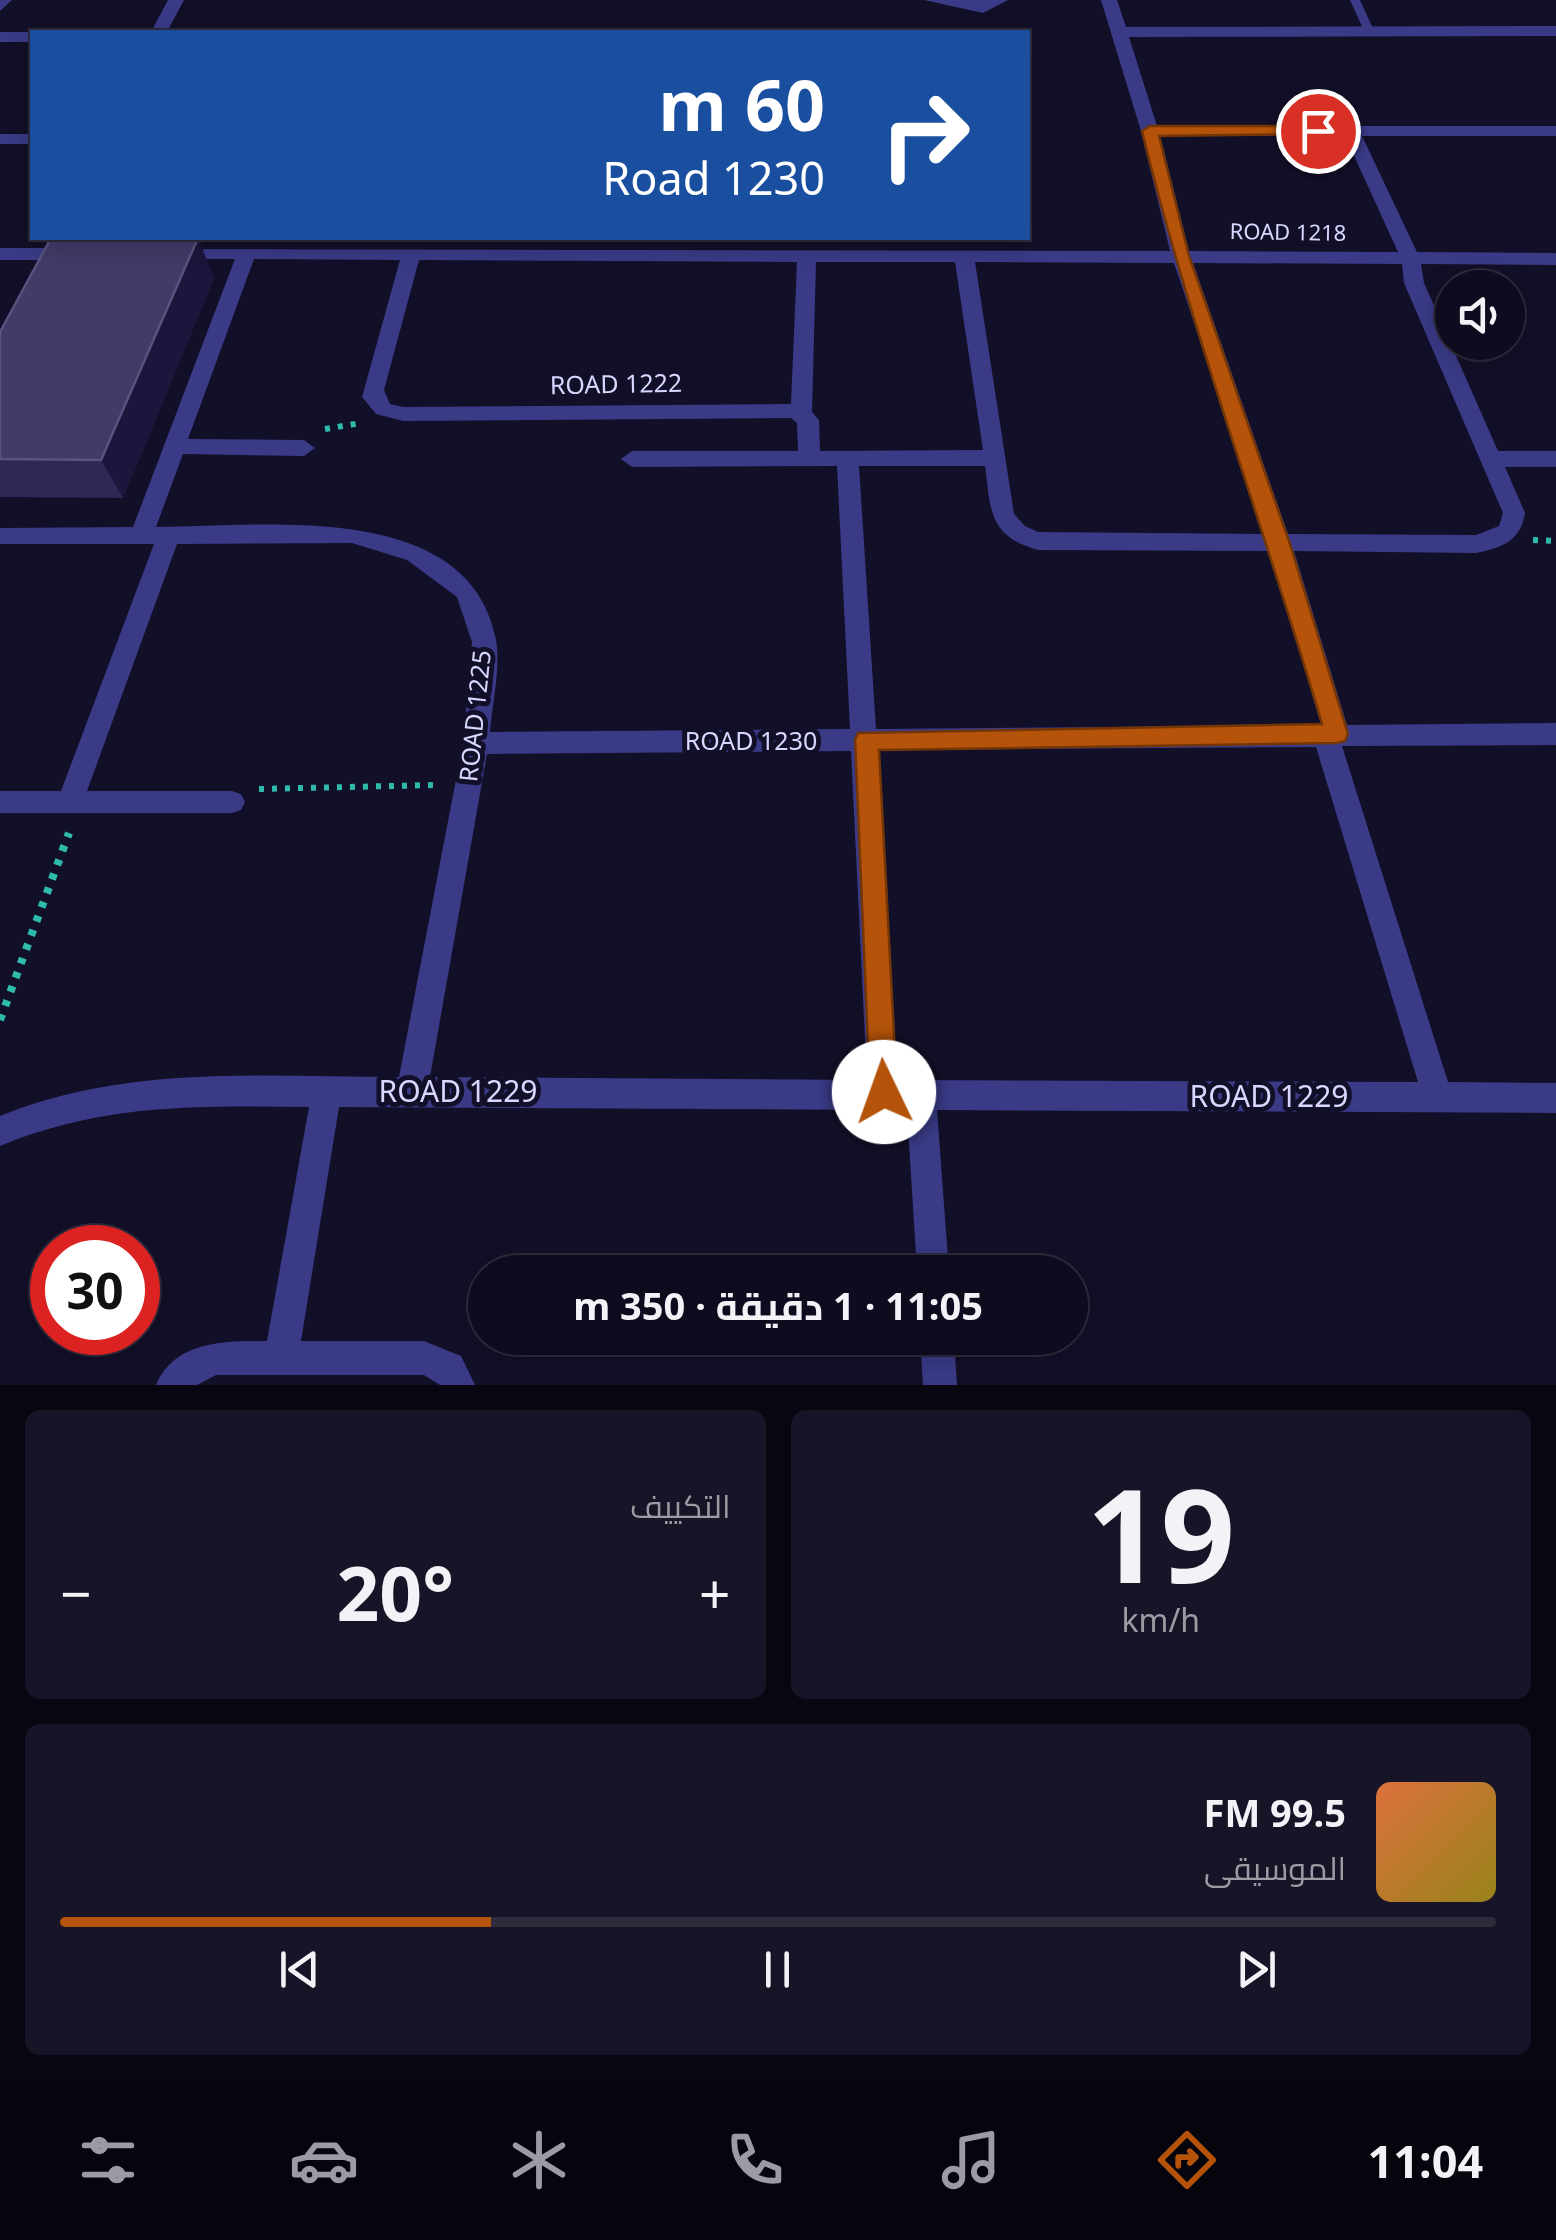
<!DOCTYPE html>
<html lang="ar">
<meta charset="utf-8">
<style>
:root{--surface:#0e0b1e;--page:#171427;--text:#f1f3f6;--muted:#9b9ba4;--line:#2e2b3c;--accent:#b45309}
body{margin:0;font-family:"Noto Sans",Cairo,sans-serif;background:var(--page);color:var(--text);direction:rtl;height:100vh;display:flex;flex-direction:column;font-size:38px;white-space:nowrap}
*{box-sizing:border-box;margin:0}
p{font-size:32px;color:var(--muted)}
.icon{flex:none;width:55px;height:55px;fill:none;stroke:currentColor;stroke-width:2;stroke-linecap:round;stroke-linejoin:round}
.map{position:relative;height:1385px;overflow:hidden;direction:ltr}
.panel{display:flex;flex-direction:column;gap:25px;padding:25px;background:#080610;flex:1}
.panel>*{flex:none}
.hud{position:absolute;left:30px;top:30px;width:1000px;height:210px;border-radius:0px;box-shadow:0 5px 25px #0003,0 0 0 2px var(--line);direction:rtl;background:#1a4fa0;color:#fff;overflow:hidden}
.controls{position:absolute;left:1435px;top:270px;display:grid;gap:20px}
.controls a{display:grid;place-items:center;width:90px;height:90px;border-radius:50%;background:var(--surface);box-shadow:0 5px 25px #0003,0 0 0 2px var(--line);font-size:50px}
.speed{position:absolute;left:30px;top:1225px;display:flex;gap:20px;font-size:50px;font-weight:700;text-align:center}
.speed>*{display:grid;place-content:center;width:130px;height:130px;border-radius:50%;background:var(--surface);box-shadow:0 5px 25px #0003,0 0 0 2px var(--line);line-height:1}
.speed .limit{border:15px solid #d22;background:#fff;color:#111}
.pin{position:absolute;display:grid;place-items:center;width:85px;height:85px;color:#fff;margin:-42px;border:5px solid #fff;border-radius:50%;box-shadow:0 2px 10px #0007}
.me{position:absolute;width:110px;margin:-55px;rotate:357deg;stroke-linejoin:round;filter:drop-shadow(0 0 8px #0008)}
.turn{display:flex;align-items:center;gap:35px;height:210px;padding:0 40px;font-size:45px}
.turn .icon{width:130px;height:130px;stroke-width:2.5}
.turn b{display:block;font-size:70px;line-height:85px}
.big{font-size:75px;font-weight:700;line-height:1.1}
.panel .tile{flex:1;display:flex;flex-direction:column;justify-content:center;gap:15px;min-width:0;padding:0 35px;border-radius:15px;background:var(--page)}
.panel .dial{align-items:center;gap:0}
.dial b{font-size:130px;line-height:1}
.song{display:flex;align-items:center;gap:30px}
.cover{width:120px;height:120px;border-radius:15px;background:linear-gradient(135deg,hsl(20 70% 55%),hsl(50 70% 35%))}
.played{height:10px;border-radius:5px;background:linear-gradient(90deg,var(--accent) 30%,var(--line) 30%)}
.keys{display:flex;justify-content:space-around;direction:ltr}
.heat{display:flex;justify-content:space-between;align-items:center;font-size:55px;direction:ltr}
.panel .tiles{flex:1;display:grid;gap:25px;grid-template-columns:1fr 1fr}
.tile:last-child{grid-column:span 2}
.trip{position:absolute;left:468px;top:1255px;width:620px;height:100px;border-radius:50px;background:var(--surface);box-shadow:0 5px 25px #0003,0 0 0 2px var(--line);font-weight:700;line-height:100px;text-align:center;direction:rtl}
.menu{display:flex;height:160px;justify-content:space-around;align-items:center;background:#06040c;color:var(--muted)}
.menu .icon{width:70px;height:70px}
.menu .active{color:var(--accent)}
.menu b{font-size:45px;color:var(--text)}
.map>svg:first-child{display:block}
</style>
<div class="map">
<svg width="1556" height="1385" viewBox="0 0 1556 1385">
<rect width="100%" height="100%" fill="#120f28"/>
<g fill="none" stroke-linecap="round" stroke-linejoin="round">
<!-- path-far1 -->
<path stroke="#2ebbac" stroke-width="6" stroke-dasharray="5 8" stroke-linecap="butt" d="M325 429 361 423
M1533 540 1556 541
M259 789 436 785"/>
<!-- path -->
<path stroke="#2ebbac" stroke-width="8" stroke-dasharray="6 9" stroke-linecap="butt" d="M0 1020 69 833"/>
<!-- service -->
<path fill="#3a3a87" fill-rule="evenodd" d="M1350 0H1360L1374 31 1372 33 1364 31Z"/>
<!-- minor -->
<path fill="#3a3a87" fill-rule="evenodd" d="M0 0H12L0 11Z
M168 0H184L167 32H151Z
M924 0H1008L983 13Z
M1101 0H1117L1126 27 1556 26V36L1129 37 1157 126H1556V136H1362L1417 252 1556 253V265L1421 264 1424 283 1498 451H1556V467H1505L1525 513C1521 541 1501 548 1476 553L1294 551 1347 725 1556 723V745L1342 746 1448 1082 1556 1083V1113L937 1110 949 1272H917L907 1110 339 1107 301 1341H424L461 1356 475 1385H440L424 1375H216L197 1385H156C175 1340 226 1341 267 1341L309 1107C198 1106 104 1103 0 1146V1116C128 1064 264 1077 399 1077L463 743 472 642 457 597 407 560 352 543 177 544 87 791H232L241 794 245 802 241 810 232 813H0V791H61L154 544H0V528L133 527 235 259H170L163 257V249L1170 251 1141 131ZM1160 136H1345L1398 252 1189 251ZM254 259 400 260 364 390 362 397 376 414 403 421 791 418 797 423 798 451H632L621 459 632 467 837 466 850 729 490 732C492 704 501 668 496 640 469 498 263 527 156 527L183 454 304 456 315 448 304 440 188 439ZM419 260 797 262 791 404 403 407 390 404 384 390ZM816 262H955L983 450 820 451 819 420 812 412ZM975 262 1174 263 1265 534 1038 532 1025 526 1014 514ZM1193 263 1402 264 1404 283 1503 513 1499 526 1476 535 1288 534ZM859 466H985C991 510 988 536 1038 550L1271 551 1321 725 876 729ZM1316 747 1418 1082 897 1080 877 750ZM851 751 867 1080 430 1077 487 754Z
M0 32H33L32 42H0Z
M0 134H32V144H0Z
M0 248H75L85 254 75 260H0Z
M920 1338H954L957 1385H923Z"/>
</g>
<!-- wall -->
<path fill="#2f2856" d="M214 278 123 498 0 497V332Z"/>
<!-- shaded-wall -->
<path fill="#1c163c" d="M198 238 214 278 123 498 101 460Z"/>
<!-- building -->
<path fill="#413b68" stroke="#595380" stroke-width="2.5" d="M51 238H198L101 460 0 459V332Z"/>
<!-- route -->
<path fill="#b45309" stroke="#753606" stroke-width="2.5" d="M1318 126 1326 131 1323 134 1159 136 1189 256 1290 544 1348 734 1345 741 1337 743 879 750 897 1092 893 1102 884 1106 874 1102 870 1092 855 740 858 733 1322 724C1264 526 1191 332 1142 131L1150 126Z"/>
<g text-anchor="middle" stroke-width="10" stroke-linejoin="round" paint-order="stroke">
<!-- far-street labels -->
<g font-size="22" fill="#d9d6ff" stroke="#120f28">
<text transform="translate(1288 232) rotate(1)" y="8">ROAD 1218</text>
</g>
<!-- street labels -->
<g font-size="25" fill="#d9d6ff" stroke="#120f28">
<text transform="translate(616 384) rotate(-1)" y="9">ROAD 1222</text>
<text transform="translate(475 716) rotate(-84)" y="9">ROAD 1225</text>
<text x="751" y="750">ROAD 1230</text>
</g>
<!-- near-street labels -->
<g font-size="30" fill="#d9d6ff" stroke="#120f28">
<text x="458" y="1102">ROAD 1229</text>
<text x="1269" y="1107">ROAD 1229</text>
</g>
</g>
</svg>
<div class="controls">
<a><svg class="icon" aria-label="sound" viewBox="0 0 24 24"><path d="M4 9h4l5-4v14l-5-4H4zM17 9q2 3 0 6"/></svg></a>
</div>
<div class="speed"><div class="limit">30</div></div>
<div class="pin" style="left:1318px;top:131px;background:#d93025"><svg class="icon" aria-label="arrive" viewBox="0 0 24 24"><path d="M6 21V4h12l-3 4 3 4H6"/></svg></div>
<svg class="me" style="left:884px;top:1092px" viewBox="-20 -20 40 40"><circle r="19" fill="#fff"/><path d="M0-13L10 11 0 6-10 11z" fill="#b45309"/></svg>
<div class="trip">11:05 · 1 دقيقة · 350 m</div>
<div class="hud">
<div class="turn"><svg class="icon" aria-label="right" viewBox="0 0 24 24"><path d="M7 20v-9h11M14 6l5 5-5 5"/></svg><div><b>60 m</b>Road 1230</div></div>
</div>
</div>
<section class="panel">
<div class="tiles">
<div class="tile dial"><b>19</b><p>km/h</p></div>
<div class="tile"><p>التكييف</p>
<div class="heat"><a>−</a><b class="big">20°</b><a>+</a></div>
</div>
<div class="tile">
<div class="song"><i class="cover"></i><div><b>99.5 FM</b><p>الموسيقى</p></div></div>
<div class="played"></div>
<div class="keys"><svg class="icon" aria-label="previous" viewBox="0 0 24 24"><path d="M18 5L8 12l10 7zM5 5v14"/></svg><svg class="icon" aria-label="pause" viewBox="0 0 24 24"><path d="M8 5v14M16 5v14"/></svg><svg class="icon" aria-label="next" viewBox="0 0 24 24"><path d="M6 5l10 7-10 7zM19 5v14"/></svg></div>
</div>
</div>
</section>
<nav class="menu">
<b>11:04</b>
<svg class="icon active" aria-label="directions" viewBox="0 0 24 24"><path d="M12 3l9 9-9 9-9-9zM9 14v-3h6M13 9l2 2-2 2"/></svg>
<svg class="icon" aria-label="music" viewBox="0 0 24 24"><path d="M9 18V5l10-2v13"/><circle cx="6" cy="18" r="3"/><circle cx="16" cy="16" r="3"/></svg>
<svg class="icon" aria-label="phone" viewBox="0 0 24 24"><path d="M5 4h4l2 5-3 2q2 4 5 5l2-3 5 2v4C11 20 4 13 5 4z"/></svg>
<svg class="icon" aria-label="climate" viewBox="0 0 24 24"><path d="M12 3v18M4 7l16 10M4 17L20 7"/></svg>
<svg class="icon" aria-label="car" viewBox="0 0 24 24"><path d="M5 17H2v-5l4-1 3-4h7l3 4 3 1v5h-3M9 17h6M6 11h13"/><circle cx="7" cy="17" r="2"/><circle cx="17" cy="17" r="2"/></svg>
<svg class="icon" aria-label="filters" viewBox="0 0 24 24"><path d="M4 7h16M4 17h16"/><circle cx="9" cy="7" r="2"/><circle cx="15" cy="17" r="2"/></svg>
</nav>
